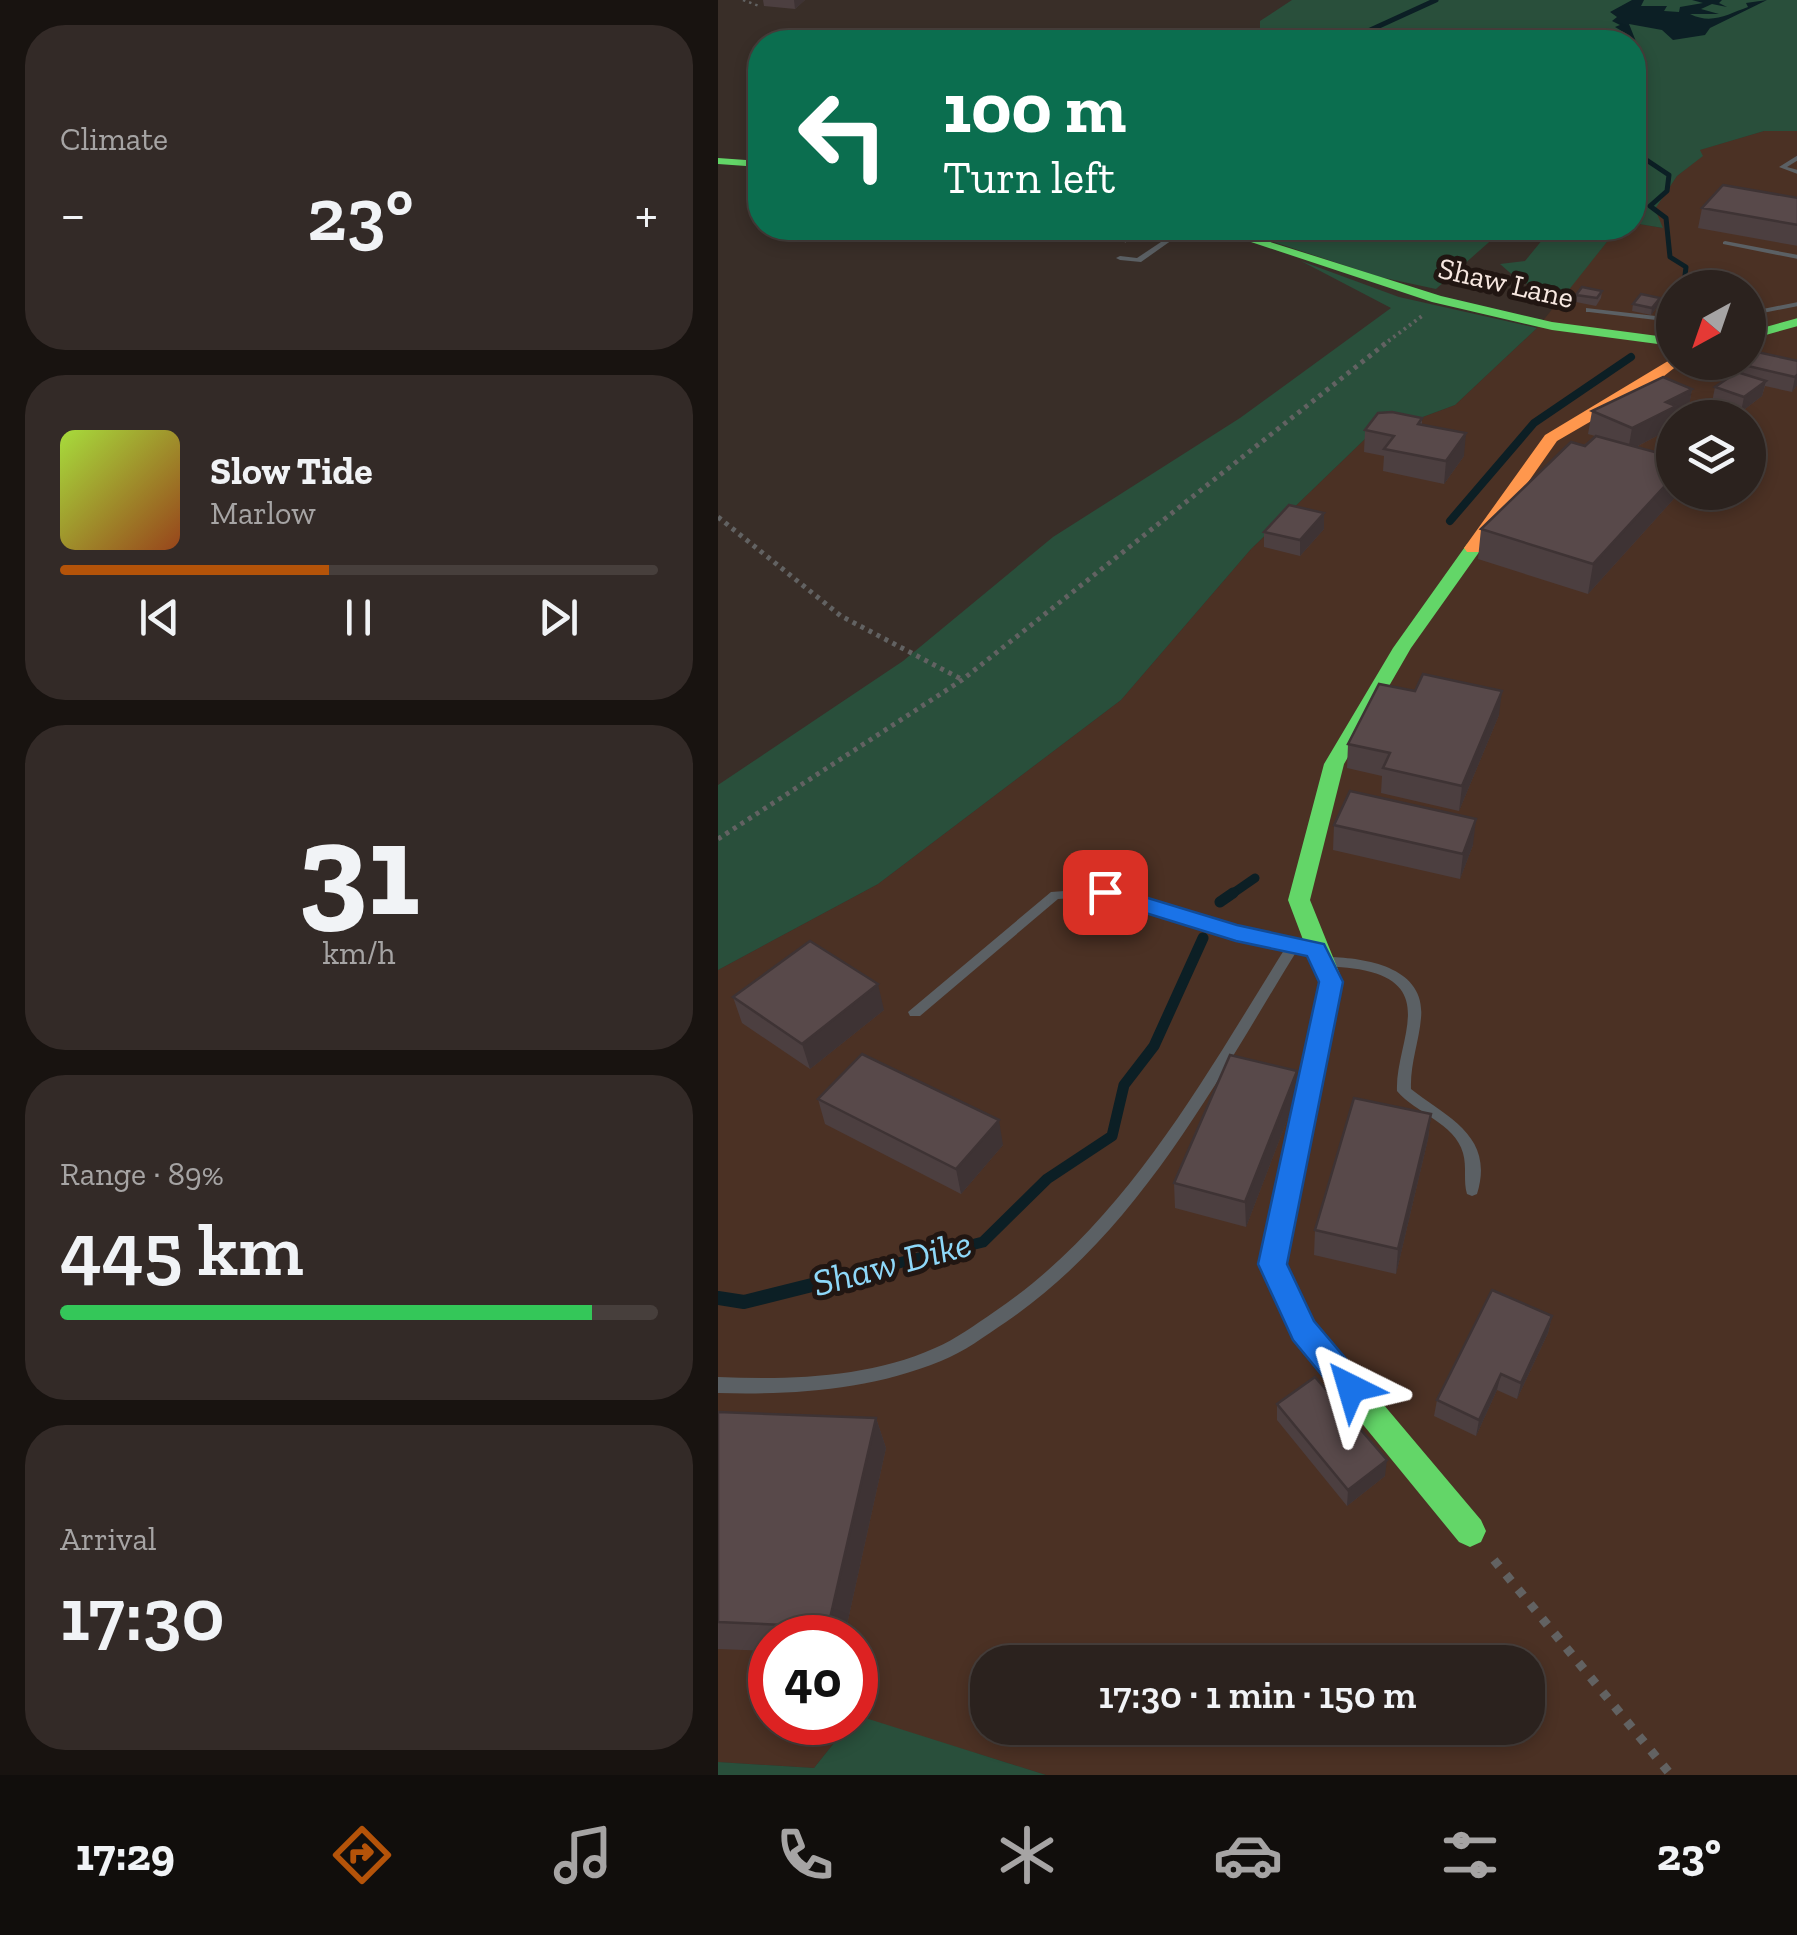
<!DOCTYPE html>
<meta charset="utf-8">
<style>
:root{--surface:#2b221e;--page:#332a27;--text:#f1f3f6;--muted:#a6a4a4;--line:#473f3c;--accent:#b45309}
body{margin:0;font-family:"Zilla Slab",serif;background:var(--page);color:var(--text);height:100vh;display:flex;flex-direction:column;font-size:38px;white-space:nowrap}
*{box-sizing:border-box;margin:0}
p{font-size:32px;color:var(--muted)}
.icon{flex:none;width:55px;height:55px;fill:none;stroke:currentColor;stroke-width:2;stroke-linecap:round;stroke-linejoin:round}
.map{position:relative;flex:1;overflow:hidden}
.panel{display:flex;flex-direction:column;gap:25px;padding:25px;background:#181310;width:718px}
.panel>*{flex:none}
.banner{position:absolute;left:30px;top:30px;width:898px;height:210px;border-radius:40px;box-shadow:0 5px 15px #0003,0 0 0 2px var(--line);background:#0b6e4f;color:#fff;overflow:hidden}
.needle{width:65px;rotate:220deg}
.fabs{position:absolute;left:938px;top:270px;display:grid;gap:20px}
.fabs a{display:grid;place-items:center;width:110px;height:110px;border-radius:50%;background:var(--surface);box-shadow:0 5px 15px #0003,0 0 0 2px var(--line);font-size:50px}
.speed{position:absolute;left:30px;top:1615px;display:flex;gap:20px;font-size:50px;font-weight:700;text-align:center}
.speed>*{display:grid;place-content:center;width:130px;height:130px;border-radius:50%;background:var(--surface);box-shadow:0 5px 15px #0003,0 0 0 2px var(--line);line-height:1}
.speed .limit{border:15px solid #d22;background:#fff;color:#111}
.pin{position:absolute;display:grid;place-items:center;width:85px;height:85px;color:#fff;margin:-42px;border-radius:20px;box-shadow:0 5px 15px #0006}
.me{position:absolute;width:110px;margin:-55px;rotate:320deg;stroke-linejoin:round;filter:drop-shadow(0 0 8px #0008)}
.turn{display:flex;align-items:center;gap:35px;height:210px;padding:0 30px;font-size:45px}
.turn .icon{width:130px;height:130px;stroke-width:2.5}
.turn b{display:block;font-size:70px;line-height:85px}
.big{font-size:75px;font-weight:600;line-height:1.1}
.panel .tile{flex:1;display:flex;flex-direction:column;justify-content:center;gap:15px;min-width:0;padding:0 35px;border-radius:40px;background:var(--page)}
.panel .dial{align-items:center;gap:0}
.dial b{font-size:130px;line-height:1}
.song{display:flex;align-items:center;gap:30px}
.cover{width:120px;height:120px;border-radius:15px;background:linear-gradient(135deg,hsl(80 70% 55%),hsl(20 70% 35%))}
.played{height:10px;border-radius:5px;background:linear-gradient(90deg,var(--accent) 45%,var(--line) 45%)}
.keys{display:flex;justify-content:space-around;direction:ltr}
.heat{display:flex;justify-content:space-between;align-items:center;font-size:55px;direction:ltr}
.charge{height:15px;border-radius:8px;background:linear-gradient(90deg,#34c759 89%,var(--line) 0)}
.trip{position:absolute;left:252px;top:1645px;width:575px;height:100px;border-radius:40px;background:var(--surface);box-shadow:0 5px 15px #0003,0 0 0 2px var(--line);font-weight:600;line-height:100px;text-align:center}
.tab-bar{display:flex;height:160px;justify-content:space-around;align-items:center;background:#110e0c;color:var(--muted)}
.tab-bar .icon{width:70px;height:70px}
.tab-bar .selected{color:var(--accent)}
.tab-bar b{font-size:45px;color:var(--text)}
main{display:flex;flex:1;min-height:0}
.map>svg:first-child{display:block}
</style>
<main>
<section class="panel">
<div class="tile"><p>Climate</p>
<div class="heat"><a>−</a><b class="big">23°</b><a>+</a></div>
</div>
<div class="tile">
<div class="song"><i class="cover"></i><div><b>Slow Tide</b><p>Marlow</p></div></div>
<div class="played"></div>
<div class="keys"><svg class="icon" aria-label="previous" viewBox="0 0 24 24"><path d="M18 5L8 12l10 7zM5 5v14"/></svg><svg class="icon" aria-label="pause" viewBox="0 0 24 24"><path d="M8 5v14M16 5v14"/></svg><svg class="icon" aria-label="next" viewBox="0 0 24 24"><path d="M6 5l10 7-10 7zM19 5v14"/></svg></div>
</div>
<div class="tile dial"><b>31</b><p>km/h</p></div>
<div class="tile"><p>Range · 89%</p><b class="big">445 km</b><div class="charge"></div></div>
<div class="tile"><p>Arrival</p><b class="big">17:30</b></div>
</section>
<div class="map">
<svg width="1080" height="1775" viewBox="0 0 1080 1775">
<rect width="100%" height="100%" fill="#392e28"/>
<!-- built -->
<path fill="#4b3124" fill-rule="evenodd" d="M1046 131H1079V1775H328L138 1716V1638H52V1722L132 1723 96 1768 0 1762V970L160 884 403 700 533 549 648 438 737 405 819 328 900 228H915V223L944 228 936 209 959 176 984 156 981 150ZM955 288H1030V362H955ZM955 418H1030V492H955ZM270 1662H810V1728H270Z"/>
<!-- green -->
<path fill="#294f3b" d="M574 0H1079V131H1046L982 150 985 156 959 176 937 209 945 228 915 223V42H542V21Z
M513 228H787L718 289 662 277Z
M834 228H900L842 301 798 278 782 264 807 261Z
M583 261 681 297 819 328 737 405 648 438 533 549 403 700 160 884 0 970V785L185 661 335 537 522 418 673 308Z
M138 1715 328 1775H0V1762L96 1768 132 1723 138 1722Z"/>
<!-- water -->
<path fill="#0c1f25" d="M914 0H926L923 6H949L946 11 961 12 962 7 985 3 974 0H1004L1001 3 1009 7 994 4 983 9 1001 14H972C994 25 1010 14 1030 7L1028 3 1049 0 992 28 987 35 955 40 944 30 911 24 919 44 915 69V42L905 39 909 34 897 27 902 25 894 21 899 17 892 12Z"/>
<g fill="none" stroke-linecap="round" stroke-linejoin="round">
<!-- stream-far4 -->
<path stroke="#0c1f25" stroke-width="5" d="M626 42 718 0
M915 151 951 175 949 191 932 206 948 218 952 257 968 267 966 284"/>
<!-- stream-far3 -->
<path stroke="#0c1f25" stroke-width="8" d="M732 521 816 423 913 357"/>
<!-- stream-far2 -->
<path stroke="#0c1f25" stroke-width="9" d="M511 896 537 878"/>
<!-- stream-far1 -->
<path stroke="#0c1f25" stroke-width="11" d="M502 902 515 893
M96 1284 265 1242 329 1179 394 1136 406 1085 436 1046 485 938"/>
<!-- stream -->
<path stroke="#0c1f25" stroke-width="14" d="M0 1298 26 1302 106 1282"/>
<!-- path-far3 -->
<path stroke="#626262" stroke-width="2.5" stroke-dasharray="2.5 4" stroke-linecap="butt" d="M25 0 41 6"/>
<!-- path-far2 -->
<path stroke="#626262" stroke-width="4" stroke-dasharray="2.5 4" stroke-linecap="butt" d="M406 241 426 228
M665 345 704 316"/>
<!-- path-far1 -->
<path stroke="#626262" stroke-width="5" stroke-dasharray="4 5" stroke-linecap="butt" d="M0 517 123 616 243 679
M0 839 244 680 668 343"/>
<!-- path -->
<path stroke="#626262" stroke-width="9" stroke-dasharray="8 11" stroke-linecap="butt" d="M776 1560 953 1775"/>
<!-- lane -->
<path fill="#5b6064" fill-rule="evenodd" d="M1080 155V160L1069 167 1080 170V174L1061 167Z
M464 228H471L423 262 402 260 398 258 402 256 419 258Z
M1007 241 1080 255V259L1005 244V242Z
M1080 302V306L1030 316V312Z
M868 308 955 318V322L871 312H868Z
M387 888 519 929 577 939 586 942 587 945 586 948 580 949C497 1083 421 1231 288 1322 267 1336 246 1352 223 1361 152 1390 76 1395 0 1393V1377C72 1380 150 1378 217 1348 238 1339 257 1325 276 1312 408 1223 485 1079 568 947L518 938 387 896 340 899 202 1016H192L190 1012 333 892Z
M611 957C650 958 708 968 703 1018 701 1042 692 1064 693 1089 730 1118 777 1136 759 1194L754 1196 749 1194C745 1181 749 1167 745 1153 737 1123 697 1113 679 1091 677 1045 718 990 653 972 637 967 622 968 606 965L604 962 606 959Z"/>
<!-- fast -->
<path fill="#63d668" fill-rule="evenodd" d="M0 158 42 161V167L0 164Z
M491 228H508L723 296 834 322 955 338V346L834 330 714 302Z
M1080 318V326L1030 340V332Z
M755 543 764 548 693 648 626 764 592 900 625 982 568 1263 595 1321 763 1520 768 1531 763 1542 752 1547 741 1542 575 1339 540 1263 601 982 570 900 606 764 675 648 749 544Z"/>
<!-- slow -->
<path fill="#ff974d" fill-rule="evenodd" d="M955 358V362H962L960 365 932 387 839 441 761 552H749L746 548 827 435Z"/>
</g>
<!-- wall -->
<path fill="#4c3f40" d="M45 0H87L77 9 46 6Z
M1080 198V246L980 228 984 208Z
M405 228H459V229L448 236Z
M884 291 883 298 878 306 858 302V295Z
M942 298 941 305 933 315 914 311 915 304Z
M1080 361V384L1074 392 1047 386 1044 396 1023 412 994 402 997 387 1011 378 1007 377 1010 362Z
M974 389 970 411 955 418 954 428 918 447 955 492H962L870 594 760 559 763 529 877 436 870 434 874 411Z
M704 418V425L746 456 726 484 665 471 666 456 646 452 647 430Z
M606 513V529L582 556 546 547V532Z
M781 715 741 811 663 793 664 776 629 768 630 744Z
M616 825 755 845 742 879 615 850Z
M15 997 166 1010 92 1069 24 1023Z
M579 1071 578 1097 528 1227 457 1208 456 1183Z
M100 1099 285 1145 243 1194 107 1124Z
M713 1114 710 1139 678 1274 596 1255 597 1230Z
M834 1316 830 1333 799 1399 779 1390 758 1436 716 1416 719 1400Z
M559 1404 667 1476 629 1506 559 1420Z
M0 1412 158 1418 168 1448 126 1638H52V1651L0 1649Z"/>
<!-- shaded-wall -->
<path fill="#3e3334" d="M76 0H87L77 9Z
M447 228H459V229L448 236Z
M942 298 941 305 933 315 934 308Z
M1080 374V384L1074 392 1077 377Z
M1048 381 1044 396 1023 412 1026 397Z
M974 389 970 411 955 418 954 428 910 451 914 428 948 402Z
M748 433 746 456 726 484 728 461Z
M955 477V492H962L870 594 875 564Z
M606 513V529L582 556V540Z
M784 691 781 715 741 811 744 786Z
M758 819 755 845 742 879 745 854Z
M160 984 166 1010 92 1069 84 1044Z
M579 1071 578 1097 528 1227 527 1202Z
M713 1114 710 1139 678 1274 680 1249Z
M281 1120 285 1145 243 1194 238 1169Z
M834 1316 830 1333 799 1399 803 1383Z
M783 1374 779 1390 758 1436 761 1420Z
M158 1418 168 1448 126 1638H115L110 1627Z
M669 1460 667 1476 629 1506 630 1490Z"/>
<!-- building -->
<path fill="#58494a" stroke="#3e3334" stroke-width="2.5" d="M1005 185 1080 198V225L984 208Z
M864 287 884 291 879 298 858 295Z
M923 294 942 298 934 308 915 304Z
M1030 350 1080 361V374L1077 377 1013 362H1030Z
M1019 372 1048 381 1026 397 997 387Z
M945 377 974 389 948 402 958 406 914 428 874 411Z
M674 412 704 418 700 424 748 433 728 461 666 449 676 436 647 430 660 413Z
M878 436 955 457V477L875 564 763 529 853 442 867 446Z
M571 505 606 513 582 540 546 532Z
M705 674 784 691 744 786 665 768 672 753 630 744 661 684 697 691Z
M632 791 758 819 745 854 616 825Z
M92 941 160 984 84 1044 15 997Z
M144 1054 281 1120 238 1169 100 1099Z
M512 1055 579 1071 527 1202 456 1183Z
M636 1098 713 1114 680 1249 597 1230Z
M774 1290 834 1316 803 1383 783 1374 761 1420 719 1400Z
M597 1377 669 1460 630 1490 559 1404Z
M0 1412 158 1418 110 1627 0 1622Z"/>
<!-- route -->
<path fill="#1a73e8" stroke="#114b97" stroke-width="2.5" d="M387 885 519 925 606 944 625 982 569 1264 596 1321 644 1378 648 1388 644 1397 633 1401 622 1397 575 1340 540 1264 601 982 589 956 518 941 379 898 376 892Z"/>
<g text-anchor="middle" stroke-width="10" stroke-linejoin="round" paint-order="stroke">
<!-- far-street labels -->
<g font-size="30" fill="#f7e8e1" stroke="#211612">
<text transform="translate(788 283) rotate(13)" y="10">Shaw Lane</text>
</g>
<!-- water labels -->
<g font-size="38" font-style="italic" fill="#8ed8f9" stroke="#211612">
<text transform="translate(174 1263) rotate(-15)" y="13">Shaw Dike</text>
</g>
</g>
</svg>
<div class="fabs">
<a><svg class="needle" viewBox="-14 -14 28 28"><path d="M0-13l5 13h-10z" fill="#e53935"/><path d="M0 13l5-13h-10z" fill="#a6a4a4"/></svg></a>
<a><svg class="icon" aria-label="layers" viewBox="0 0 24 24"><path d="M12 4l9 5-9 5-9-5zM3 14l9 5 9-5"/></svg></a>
</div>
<div class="speed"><div class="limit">40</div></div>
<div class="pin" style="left:387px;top:892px;background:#d93025"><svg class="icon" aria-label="arrive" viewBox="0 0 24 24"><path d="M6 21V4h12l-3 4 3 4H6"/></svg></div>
<svg class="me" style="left:633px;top:1388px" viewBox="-20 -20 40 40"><path d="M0-17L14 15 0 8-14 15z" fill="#1a73e8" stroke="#fff" stroke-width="4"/></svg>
<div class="trip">17:30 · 1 min · 150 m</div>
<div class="banner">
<div class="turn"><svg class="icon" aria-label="left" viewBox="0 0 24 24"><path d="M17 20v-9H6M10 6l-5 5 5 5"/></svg><div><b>100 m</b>Turn left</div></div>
</div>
</div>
</main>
<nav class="tab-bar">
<b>17:29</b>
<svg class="icon selected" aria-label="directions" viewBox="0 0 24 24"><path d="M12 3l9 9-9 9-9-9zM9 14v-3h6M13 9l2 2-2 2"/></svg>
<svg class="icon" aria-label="music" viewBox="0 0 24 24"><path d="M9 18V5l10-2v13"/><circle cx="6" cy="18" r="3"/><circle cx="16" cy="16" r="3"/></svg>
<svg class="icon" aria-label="phone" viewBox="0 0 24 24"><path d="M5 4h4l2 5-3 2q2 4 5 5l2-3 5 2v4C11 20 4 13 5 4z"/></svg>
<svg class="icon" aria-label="climate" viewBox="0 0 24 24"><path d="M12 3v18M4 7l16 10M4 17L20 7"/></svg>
<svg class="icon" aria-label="car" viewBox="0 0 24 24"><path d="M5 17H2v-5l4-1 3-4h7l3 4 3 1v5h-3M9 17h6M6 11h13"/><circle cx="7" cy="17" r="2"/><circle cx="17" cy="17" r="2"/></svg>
<svg class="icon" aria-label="filters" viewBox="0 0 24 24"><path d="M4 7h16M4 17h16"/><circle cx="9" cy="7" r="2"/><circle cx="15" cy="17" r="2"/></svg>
<b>23°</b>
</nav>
